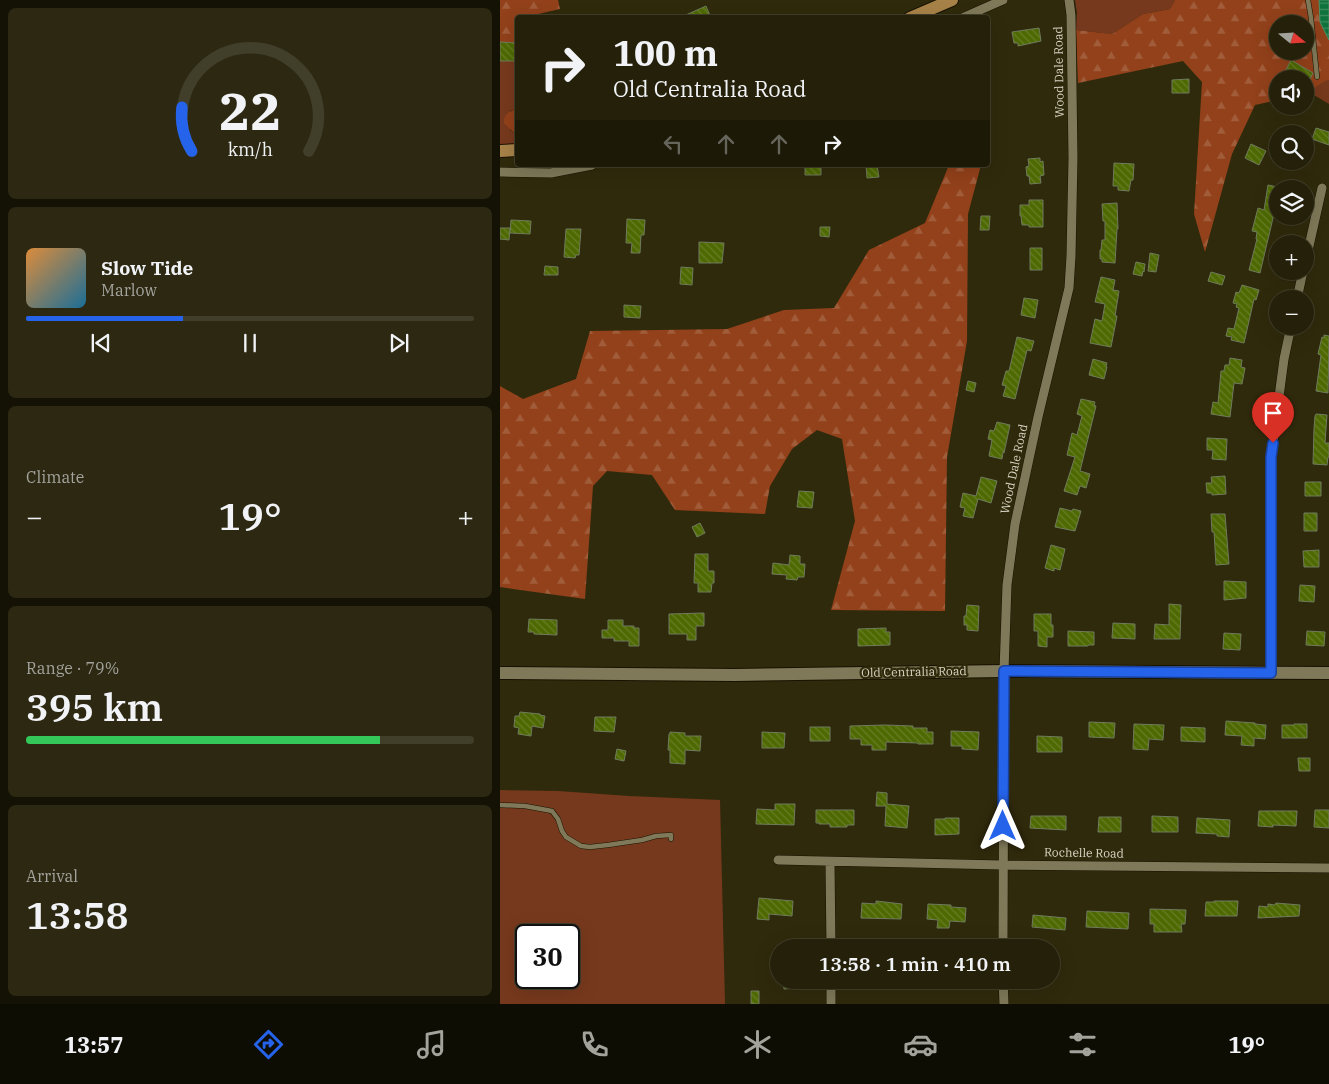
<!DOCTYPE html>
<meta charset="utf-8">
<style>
:root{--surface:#242009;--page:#2c2812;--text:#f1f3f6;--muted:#a3a39c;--line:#413e2a;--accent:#2563eb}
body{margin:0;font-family:"IBM Plex Serif",serif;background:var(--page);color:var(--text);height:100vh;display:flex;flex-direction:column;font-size:19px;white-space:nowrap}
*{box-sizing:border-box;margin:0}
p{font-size:16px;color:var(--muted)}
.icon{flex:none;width:28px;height:28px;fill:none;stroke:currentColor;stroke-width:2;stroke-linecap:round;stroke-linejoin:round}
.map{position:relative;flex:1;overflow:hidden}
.side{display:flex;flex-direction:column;gap:8px;padding:8px;background:#141205;width:500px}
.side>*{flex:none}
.hud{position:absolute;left:15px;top:15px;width:475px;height:152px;border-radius:5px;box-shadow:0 5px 20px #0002,0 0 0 1px var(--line);background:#242009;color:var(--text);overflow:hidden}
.needle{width:32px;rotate:108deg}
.buttons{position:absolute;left:769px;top:15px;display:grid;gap:10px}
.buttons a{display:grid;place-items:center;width:45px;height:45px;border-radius:50%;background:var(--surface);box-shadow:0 5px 20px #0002,0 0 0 1px var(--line);font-size:25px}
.speed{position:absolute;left:15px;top:924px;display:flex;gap:10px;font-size:25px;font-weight:700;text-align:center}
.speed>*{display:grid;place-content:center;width:65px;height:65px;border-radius:50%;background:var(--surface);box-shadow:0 5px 20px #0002,0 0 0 1px var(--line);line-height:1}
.speed .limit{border:2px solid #111;border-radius:8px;background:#fff;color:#111}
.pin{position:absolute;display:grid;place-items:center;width:42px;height:42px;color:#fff;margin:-51px -21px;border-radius:50% 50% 50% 0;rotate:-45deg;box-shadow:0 0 5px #0007}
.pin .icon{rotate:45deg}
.me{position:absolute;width:55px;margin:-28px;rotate:0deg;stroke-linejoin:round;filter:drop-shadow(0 0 4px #0008)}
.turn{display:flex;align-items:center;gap:18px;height:105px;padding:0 15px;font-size:22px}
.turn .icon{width:65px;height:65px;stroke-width:2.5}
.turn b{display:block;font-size:35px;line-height:42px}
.lanes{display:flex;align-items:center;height:48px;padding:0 15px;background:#0003;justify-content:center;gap:25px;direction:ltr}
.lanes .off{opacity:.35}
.big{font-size:38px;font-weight:600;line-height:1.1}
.side .widget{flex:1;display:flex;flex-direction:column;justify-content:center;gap:8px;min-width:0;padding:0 18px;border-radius:8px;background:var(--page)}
.side .dial{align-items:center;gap:0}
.dial svg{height:130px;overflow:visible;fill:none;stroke:var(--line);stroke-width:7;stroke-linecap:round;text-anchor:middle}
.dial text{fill:var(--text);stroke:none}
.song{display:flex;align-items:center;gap:15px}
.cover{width:60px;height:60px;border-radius:8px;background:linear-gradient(135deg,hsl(30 70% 55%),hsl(200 70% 35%))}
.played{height:5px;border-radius:2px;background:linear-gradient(90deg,var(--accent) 35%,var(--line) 35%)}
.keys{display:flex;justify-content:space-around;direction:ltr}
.heat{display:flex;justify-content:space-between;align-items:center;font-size:28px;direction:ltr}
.charge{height:8px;border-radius:4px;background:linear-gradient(90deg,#34c759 79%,var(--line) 0)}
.trip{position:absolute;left:270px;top:939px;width:290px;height:50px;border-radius:25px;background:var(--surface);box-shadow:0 5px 20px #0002,0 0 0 1px var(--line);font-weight:600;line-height:50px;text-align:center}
.tabs{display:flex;height:80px;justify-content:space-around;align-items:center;background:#0e0d04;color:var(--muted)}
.tabs .icon{width:35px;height:35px}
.tabs .on{color:var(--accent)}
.tabs b{font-size:22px;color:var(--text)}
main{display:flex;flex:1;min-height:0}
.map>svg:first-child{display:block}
</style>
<main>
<section class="side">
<div class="widget dial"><svg viewBox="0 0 100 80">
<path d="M14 69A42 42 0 1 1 86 69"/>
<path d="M14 69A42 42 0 0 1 8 42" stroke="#2563eb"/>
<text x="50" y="56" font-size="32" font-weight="700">22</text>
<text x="50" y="72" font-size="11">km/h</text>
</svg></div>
<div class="widget">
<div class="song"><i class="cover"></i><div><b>Slow Tide</b><p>Marlow</p></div></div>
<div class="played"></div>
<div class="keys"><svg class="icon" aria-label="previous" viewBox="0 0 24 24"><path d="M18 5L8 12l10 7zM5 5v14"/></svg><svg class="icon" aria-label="pause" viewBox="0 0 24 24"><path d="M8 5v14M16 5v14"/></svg><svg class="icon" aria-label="next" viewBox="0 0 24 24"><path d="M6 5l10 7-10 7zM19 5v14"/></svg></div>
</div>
<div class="widget"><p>Climate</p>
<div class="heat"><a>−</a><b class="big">19°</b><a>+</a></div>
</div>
<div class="widget"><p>Range · 79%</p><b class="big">395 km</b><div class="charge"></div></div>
<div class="widget"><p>Arrival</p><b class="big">13:58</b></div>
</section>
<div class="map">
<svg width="829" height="1004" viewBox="0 0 829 1004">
<defs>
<pattern id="forest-firs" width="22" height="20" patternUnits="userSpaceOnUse" patternTransform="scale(1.25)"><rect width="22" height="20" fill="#92411a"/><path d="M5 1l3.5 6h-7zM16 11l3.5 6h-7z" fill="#a15c3a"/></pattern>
<pattern id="water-rules" width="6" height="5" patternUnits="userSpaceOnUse" patternTransform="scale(1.25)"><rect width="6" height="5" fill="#0f733d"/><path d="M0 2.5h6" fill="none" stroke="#3d8c60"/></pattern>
<pattern id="building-back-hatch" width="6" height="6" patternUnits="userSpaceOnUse" patternTransform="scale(1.25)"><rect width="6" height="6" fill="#4e6902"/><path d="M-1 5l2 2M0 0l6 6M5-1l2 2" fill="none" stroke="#677e25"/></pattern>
</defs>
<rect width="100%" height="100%" fill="#302a0c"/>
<!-- green -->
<path fill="#77391d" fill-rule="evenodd" d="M575 0H675L670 9 643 14 612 34 576 30 577 13Z
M17 53V109L10 111V130C17 135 17 138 17 146H0V56Z
M829 80V104L809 92 823 81Z
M0 790 58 791 129 796 220 800 225 1004H0ZM26 935H69V978H26Z"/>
<!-- forest -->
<path fill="url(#forest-firs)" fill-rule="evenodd" d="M0 0H58L60 9 38 14V17L18 18 17 53 0 46Z
M675 0H829V80C819 82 814 91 805 93V79H778L777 100 755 105 732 154 705 252 694 214 702 82 683 61 578 83 576 30 612 34 643 14 670 9ZM778 24H805V51H778Z
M17 109H18L17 138 16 135 4 123C4 114 10 111 17 109Z
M449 165H481L468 214 467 341 447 457 445 611 331 610 355 521 342 439 317 430 292 449 270 486 265 514 175 510 152 475 107 471 93 486 85 599 0 587V386L23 399 76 379 90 331 227 329 284 310 334 308 369 250 425 223Z"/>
<!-- water -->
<path fill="url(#water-rules)" stroke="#4c9066" d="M819 0H829V40L820 22Z"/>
<!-- building -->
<path fill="url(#building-back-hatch)" stroke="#6f7b5d" d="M206 6 211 18H179Z
M539 28 541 41 518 46V43H514L512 32Z
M0 42 18 43V61H0Z
M791 60 813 73 808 83 805 81V79H801L786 70Z
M689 79V93H672V80Z
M816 128 829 132V145L812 139Z
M751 144 766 151 759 165 745 158Z
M540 158V162L543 161 544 175 540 176 541 183 530 184 529 176H527L526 167 529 166 528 159Z
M614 163 634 164 633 180H631L629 191 618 190V186H613Z
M305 165H321V175H305Z
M366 165H377L379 177 367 178Z
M768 185 778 187V197L760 273 749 270 757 239H756L757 232 752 231 758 208 764 210Z
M529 200H543V227H529V225H522L521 216H520V205H529Z
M617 203 618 229H617L615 263 602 262V259H600V250H601L602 240H605V221H603L602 204Z
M481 216H490L489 230H480Z
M127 219 145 220 144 235H141L140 253H131L132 243H126Z
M11 220 31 221 30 234 10 233Z
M320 227H330L329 237 320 236Z
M0 228H10L9 240 0 239Z
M66 229H81L79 255H76L75 258 64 257Z
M199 242 224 243 222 263H199Z
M530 248H542V270H530Z
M650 253 659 255 656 272 648 271Z
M636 262 645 264 644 272 643 271 642 276 633 274Z
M45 266 58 267V275H44Z
M181 267 193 268 192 285 180 284Z
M711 272 725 276 722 285 708 281Z
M601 277 615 280 613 290 619 291 615 316H617L611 347 590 343 595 319 602 321 605 304 595 302Z
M742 285 759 290 756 300 754 299 744 343 731 340 732 337 726 336 728 328 734 329 739 308 736 307 737 304 733 303 736 292 739 293Z
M524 298 538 300 535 318 521 315Z
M124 305 141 306 140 318 124 317Z
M824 335 829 336 828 393 816 391 821 355 818 354 822 337 824 338Z
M517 337 534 341 531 351 527 350 515 399 503 396 506 386 502 385 506 371H509Z
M730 358 742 360 741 367 745 368 742 384 734 383 730 417 711 414 713 402 718 403 721 371H724L725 365H729Z
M593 359 607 363 606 366 607 367 604 379 589 375Z
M468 381 476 383 474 392 466 390Z
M581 399 595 402 594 405 596 406 580 471 590 474 586 488 580 486 577 495 564 491 575 457 567 455 572 433 577 435 582 416 577 414Z
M816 414 827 415 825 443H829V457H828L827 465 813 464 814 429 815 416Z
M497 422 510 425 504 453 503 452 502 459 489 456 492 440 488 439 490 430 494 431Z
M707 438 727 439 726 460 712 459 713 450H707Z
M725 476 726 494 712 495V493H707L706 483H712L711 477Z
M481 477 497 481 491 503 478 499 473 518 463 516 465 508 460 507 463 493 476 496Z
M805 482H821V496H805Z
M299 491 314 492 312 508 297 507Z
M560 508 572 511 573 509 581 511 575 531 555 527Z
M804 513H817V531H804Z
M711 514H725L729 564 716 565 714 532H712Z
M200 523 205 533 197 537 192 527Z
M551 545 565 549 560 570 554 568V571L545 568Z
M819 550V567H804L803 551Z
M195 554H208V571H214V583H212L211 592H198V583H194Z
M290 555 300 556V564H305L304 577H298L297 580 286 579 287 575 272 574 273 563 289 565Z
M724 581 746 582V598L724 600Z
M800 585 815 586 814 602 799 601Z
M669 604 681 605 680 639H654L655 624 669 625Z
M467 605 479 606 478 631 467 630V625H464V616H466Z
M204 613V626H196V640H187V634H169V614Z
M534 614H551V625H553V637H547V647L538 646V631H534Z
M29 619 57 620V635L34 634V632H28Z
M108 620H123V626H134V628H139V646H129V641H114V638H102V630H108Z
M613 623 635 624V639L612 638Z
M386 628V632H390V645L358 646V629Z
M568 631 594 632V645H588V646H568Z
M807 631 825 632 824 646 806 645Z
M724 633 741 634 740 650 723 649Z
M20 712 40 714V715L45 716 43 728 32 726 31 736 18 734 19 728 14 727 15 716H19Z
M95 717H116L114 732 94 731Z
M726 721 755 723V724L766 725 765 739 754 738V746L741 745 742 736 725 735Z
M589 722 615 723 614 738 589 737Z
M634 724 664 725 663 740 649 739 648 750 633 749Z
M794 724H807V738H782V725H794Z
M385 725 413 726V728H427V732H433V744H418V743L386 742V750H372V745H361V739H350V726Z
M310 727H330V741H310Z
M681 727 705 728V742L681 741Z
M451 731 479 732 478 750 462 749V746H451Z
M170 732 185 733V736H201L200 751 185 750V764L170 763V750H168L169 734H170Z
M262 732 285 733 284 748H262Z
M537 736 562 737V752H537Z
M117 749 126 751 124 761 115 759Z
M798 758H810V771H799Z
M377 792 387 793V804L409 806 407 828 385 826 386 806H376Z
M275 804H295L294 825 256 824 257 809 275 810Z
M316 810H354V825H347V827H330V824H319V823H316Z
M815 810H829V828L814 827Z
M759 811H797L796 826 773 825V827L758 826Z
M531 816H566V830L530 828Z
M652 816 678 817V832H652Z
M599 817H621V832H598Z
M445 818H459V834L435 835V819H445Z
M697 818 730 820 729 837 717 836V834L696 833Z
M259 898 293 901 292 916 269 914V920L257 919Z
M376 901 402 904 401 919 361 918 362 903 376 904Z
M714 901H738L737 916H705L706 902H714Z
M776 903 800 905 799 916 758 918 759 906 768 907V904L775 905Z
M428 904 451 905V907L466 908 465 922 450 921 449 928H437L438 920 427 919Z
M650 909 686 910 685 924H681L682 932H654V924H650Z
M587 911 629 913 628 929 586 927Z
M533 915 566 918 565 930 532 927Z
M283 980H298L299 988 284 989Z
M456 980H481V986L457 989Z
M251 991H259V1004H251Z"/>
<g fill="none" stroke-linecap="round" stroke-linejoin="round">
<!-- lane casing -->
<g stroke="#181200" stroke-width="5.5">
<path id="lane" d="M808 0 811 18 817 77
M0 805 25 806 52 811 58 819 62 831 66 837 81 846 90 847 108 845 142 840 156 836 171 835V839"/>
</g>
<!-- street casing -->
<g stroke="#181200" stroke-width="10">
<path id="street" d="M462 18 503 0
M0 172 51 173 92 165
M805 264 822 188
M797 299 803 271
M771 673V457L784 359 791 326
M278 860 502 865 829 868
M330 862 331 948
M503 948 504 671 507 585 515 524 538 417 569 288 571 256 573 158 571 15 569 0
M331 980V1004
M503 980 504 1004"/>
</g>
<!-- secondary casing -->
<g stroke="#181200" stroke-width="14">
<path id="secondary" d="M0 673 235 675 504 671 829 673"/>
</g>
<!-- primary casing -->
<g stroke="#181200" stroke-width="14">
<path id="primary" d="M410 18 452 0
M0 151 18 150"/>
</g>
<!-- lane -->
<use href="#lane" stroke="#7f7959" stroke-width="4.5"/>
<!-- street -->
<use href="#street" stroke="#7f7959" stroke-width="9"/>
<!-- secondary -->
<use href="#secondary" stroke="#7f7959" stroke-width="12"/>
<!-- primary -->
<use href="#primary" stroke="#a78248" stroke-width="12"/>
</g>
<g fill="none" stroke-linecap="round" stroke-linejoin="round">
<!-- route casing -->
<g stroke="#184099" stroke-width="12">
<path id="route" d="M503 826 504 671 771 673V457L773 443"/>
</g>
<!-- route -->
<use href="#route" stroke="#2563eb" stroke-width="9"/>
</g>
<g text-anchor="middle" stroke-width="4.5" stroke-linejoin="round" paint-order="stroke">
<!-- street labels -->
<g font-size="12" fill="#d9d5c4" stroke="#302a0c">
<text transform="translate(559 72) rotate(-91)" y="4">Wood Dale Road</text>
<text transform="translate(514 469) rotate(-78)" y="4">Wood Dale Road</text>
<text transform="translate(414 672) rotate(-1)" y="4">Old Centralia Road</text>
<text transform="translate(584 853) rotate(1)" y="4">Rochelle Road</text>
</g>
</g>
</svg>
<div class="buttons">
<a><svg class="needle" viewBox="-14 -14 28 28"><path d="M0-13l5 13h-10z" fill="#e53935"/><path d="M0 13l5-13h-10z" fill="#a3a39c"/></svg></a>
<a><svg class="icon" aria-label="sound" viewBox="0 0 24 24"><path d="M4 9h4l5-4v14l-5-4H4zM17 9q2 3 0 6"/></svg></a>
<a><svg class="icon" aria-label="search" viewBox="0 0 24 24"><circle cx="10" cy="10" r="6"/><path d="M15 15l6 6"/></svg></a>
<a><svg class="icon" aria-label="layers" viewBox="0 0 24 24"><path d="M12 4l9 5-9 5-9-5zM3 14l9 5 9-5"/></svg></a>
<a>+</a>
<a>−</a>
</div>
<div class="speed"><div class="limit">30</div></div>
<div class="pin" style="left:773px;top:443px;background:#d93025"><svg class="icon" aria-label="arrive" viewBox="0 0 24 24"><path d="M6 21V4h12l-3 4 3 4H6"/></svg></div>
<svg class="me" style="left:503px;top:826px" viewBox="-20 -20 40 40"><path d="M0-17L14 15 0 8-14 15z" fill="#2563eb" stroke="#fff" stroke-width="4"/></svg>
<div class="trip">13:58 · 1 min · 410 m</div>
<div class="hud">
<div class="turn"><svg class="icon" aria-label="right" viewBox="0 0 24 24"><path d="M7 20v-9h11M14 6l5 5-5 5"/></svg><div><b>100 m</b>Old Centralia Road</div></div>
<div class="lanes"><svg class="icon off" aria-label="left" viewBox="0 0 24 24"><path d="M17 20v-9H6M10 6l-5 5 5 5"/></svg><svg class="icon off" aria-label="ahead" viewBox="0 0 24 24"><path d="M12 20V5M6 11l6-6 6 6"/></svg><svg class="icon off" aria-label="ahead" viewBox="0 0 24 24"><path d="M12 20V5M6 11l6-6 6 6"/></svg><svg class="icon" aria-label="right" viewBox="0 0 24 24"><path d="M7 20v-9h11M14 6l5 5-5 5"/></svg></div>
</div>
</div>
</main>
<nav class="tabs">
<b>13:57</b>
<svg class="icon on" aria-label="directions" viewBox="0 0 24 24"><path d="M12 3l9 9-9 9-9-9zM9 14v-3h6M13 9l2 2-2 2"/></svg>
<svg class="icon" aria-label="music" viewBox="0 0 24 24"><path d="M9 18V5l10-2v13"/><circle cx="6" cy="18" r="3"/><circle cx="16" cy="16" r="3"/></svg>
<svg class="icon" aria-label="phone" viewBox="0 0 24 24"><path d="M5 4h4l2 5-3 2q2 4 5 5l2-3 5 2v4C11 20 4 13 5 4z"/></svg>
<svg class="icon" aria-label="climate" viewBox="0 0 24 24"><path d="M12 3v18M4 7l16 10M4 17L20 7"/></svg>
<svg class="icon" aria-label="car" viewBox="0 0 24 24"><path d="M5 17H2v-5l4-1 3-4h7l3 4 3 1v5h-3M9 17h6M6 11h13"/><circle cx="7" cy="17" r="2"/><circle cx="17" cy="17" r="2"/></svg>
<svg class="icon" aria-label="filters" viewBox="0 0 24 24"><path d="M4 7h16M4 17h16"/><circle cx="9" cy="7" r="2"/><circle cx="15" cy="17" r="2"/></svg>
<b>19°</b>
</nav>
